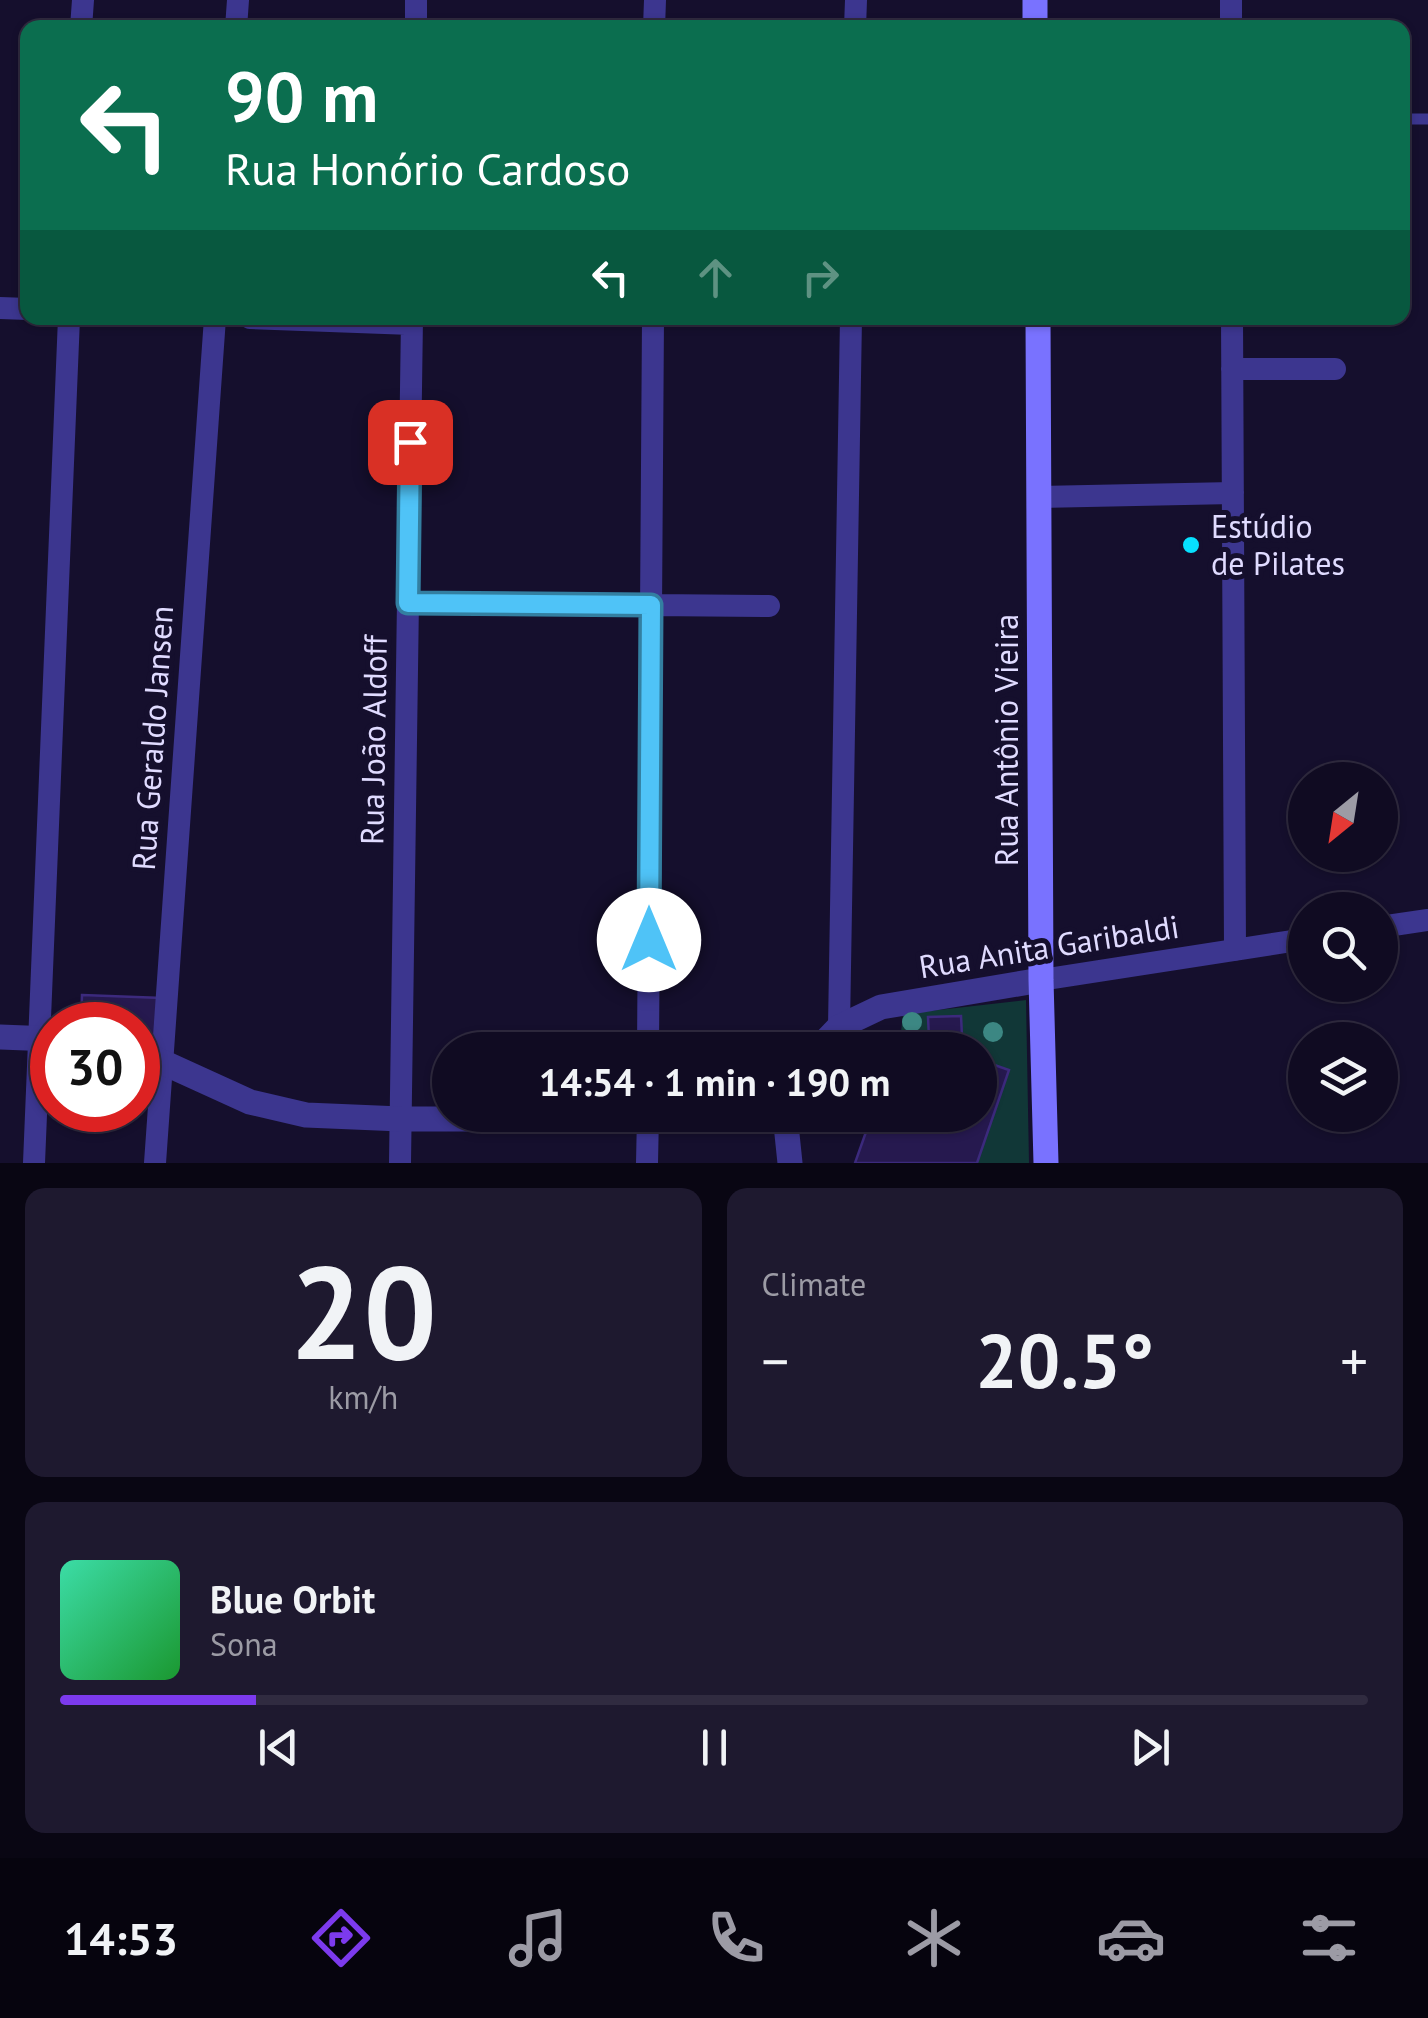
<!DOCTYPE html>
<meta charset="utf-8">
<style>
:root{--surface:#100b22;--page:#1e192f;--text:#f1f3f6;--muted:#9c9ba5;--line:#302b40;--accent:#7c3aed}
body{margin:0;font-family:"PT Sans",sans-serif;background:var(--page);color:var(--text);height:100vh;display:flex;flex-direction:column;font-size:38px;white-space:nowrap}
*{box-sizing:border-box;margin:0}
p{font-size:32px;color:var(--muted)}
.icon{flex:none;width:55px;height:55px;fill:none;stroke:currentColor;stroke-width:2;stroke-linecap:round;stroke-linejoin:round}
.map{position:relative;height:1163px;overflow:hidden}
.sheet{display:flex;flex-direction:column;gap:25px;padding:25px;background:#090613;flex:1}
.sheet>*{flex:none}
.banner{position:absolute;left:20px;top:20px;width:1390px;height:305px;border-radius:20px;box-shadow:0 2px 8px #0004,0 0 0 2px var(--line);background:#0b6e4f;color:#fff;overflow:hidden}
.needle{width:65px;rotate:210deg}
.tools{position:absolute;left:1288px;top:762px;display:grid;gap:20px}
.tools a{display:grid;place-items:center;width:110px;height:110px;border-radius:50%;background:var(--surface);box-shadow:0 2px 8px #0004,0 0 0 2px var(--line);font-size:50px}
.speed{position:absolute;left:30px;top:1002px;display:flex;gap:20px;font-size:50px;font-weight:700;text-align:center}
.speed>*{display:grid;place-content:center;width:130px;height:130px;border-radius:50%;background:var(--surface);box-shadow:0 2px 8px #0004,0 0 0 2px var(--line);line-height:1}
.speed .limit{border:15px solid #d22;background:#fff;color:#111}
.pin{position:absolute;display:grid;place-items:center;width:85px;height:85px;color:#fff;margin:-42px;border-radius:20px;box-shadow:0 5px 15px #0006}
.me{position:absolute;width:110px;margin:-55px;rotate:0deg;stroke-linejoin:round;filter:drop-shadow(0 0 8px #0008)}
.turn{display:flex;align-items:center;gap:35px;height:210px;padding:0 40px;font-size:45px}
.turn .icon{width:130px;height:130px;stroke-width:2.5}
.turn b{display:block;font-size:70px;line-height:85px}
.lanes{display:flex;align-items:center;height:95px;padding:0 40px;background:#0003;justify-content:center;gap:50px;direction:ltr}
.lanes .off{opacity:.35}
.big{font-size:75px;font-weight:700;line-height:1.1}
.sheet .widget{flex:1;display:flex;flex-direction:column;justify-content:center;gap:15px;min-width:0;padding:0 35px;border-radius:20px;background:var(--page)}
.sheet .dial{align-items:center;gap:0}
.dial b{font-size:130px;line-height:1}
.song{display:flex;align-items:center;gap:30px}
.cover{width:120px;height:120px;border-radius:15px;background:linear-gradient(135deg,hsl(160 70% 55%),hsl(130 70% 35%))}
.played{height:10px;border-radius:5px;background:linear-gradient(90deg,var(--accent) 15%,var(--line) 15%)}
.keys{display:flex;justify-content:space-around;direction:ltr}
.heat{display:flex;justify-content:space-between;align-items:center;font-size:55px;direction:ltr}
.sheet .tiles{flex:1;display:grid;gap:25px;grid-template-columns:1fr 1fr}
.widget:last-child{grid-column:span 2}
.trip{position:absolute;left:432px;top:1032px;width:565px;height:100px;border-radius:50px;background:var(--surface);box-shadow:0 2px 8px #0004,0 0 0 2px var(--line);font-weight:700;line-height:100px;text-align:center}
.dock{display:flex;height:160px;justify-content:space-around;align-items:center;background:#06040e;color:var(--muted)}
.dock .icon{width:70px;height:70px}
.dock .selected{color:var(--accent)}
.dock b{font-size:45px;color:var(--text)}
.map>svg:first-child{display:block}
</style>
<div class="map">
<svg width="1428" height="1163" viewBox="0 0 1428 1163">
<rect width="100%" height="100%" fill="#150f2d"/>
<!-- green -->
<path fill="#113737" d="M1026 1000 1029 1163H977L1009 1070 980 1060V1050H952L901 1032 903 1014Z"/>
<!-- building -->
<path fill="#26194f" stroke="#3c2a7d" stroke-width="2.5" d="M82 995 162 998 159 1043 138 1041V1025H81Z
M961 1016 962 1036 929 1038 928 1017Z
M901 1032 952 1050H894Z
M980 1060 1009 1070 977 1163H855L872 1115H980Z"/>
<g fill="none" stroke-linecap="round" stroke-linejoin="round">
<!-- service -->
<path stroke="#3c368f" stroke-width="11" d="M1412 119H1428"/>
<!-- minor -->
<path stroke="#3c368f" stroke-width="22" d="M1231 0V28
M81 28 83 0
M236 28 238 0
M416 28V0
M654 28 655 0
M855 28 856 0
M0 308 28 309
M250 318 412 324
M1232 318 1235 950
M1232 369H1335
M1039 497 1233 493
M408 603 769 606
M1380 927 1428 920
M1041 980 1305 939
M839 1027 851 318
M648 1050 653 318
M34 1163 69 318
M155 1163 215 318
M400 1163 412 318
M647 1163 648 1115"/>
<!-- tertiary -->
<path stroke="#3c368f" stroke-width="25" d="M0 1037 52 1039
M817 1050 839 1027 881 1007 1041 980
M138 1051 250 1102 306 1115 401 1119H784
M785 1115 790 1163"/>
<!-- secondary -->
<path stroke="#7972ff" stroke-width="25" d="M1035 0V28
M1038 318 1041 980 1046 1163"/>
</g>
<!-- trees -->
<g fill="#3c8783">
<circle cx="912" cy="1022" r="10"/>
<circle cx="993" cy="1032" r="10"/>
</g>
<g fill="none" stroke-linecap="round" stroke-linejoin="round">
<!-- route casing -->
<g stroke="#337fa1" stroke-width="25">
<path id="route" d="M410 442 408 603 651 605 649 940"/>
</g>
<!-- route -->
<use href="#route" stroke="#4fc3f7" stroke-width="18"/>
</g>
<!-- markers -->
<circle fill="#07e1ff" stroke="#150f2d" stroke-width="4" cx="1191" cy="545" r="10"/>
<g text-anchor="middle" stroke-width="10" stroke-linejoin="round" paint-order="stroke">
<!-- poi labels -->
<g font-size="32" fill="#e0dbff" stroke="#150f2d" text-anchor="start">
<text x="1211" y="538">Estúdio<tspan x="1211" dy="37">de Pilates</tspan></text>
</g>
<!-- street labels -->
<g font-size="32" fill="#e0dbff" stroke="#150f2d">
<text transform="translate(153 738) rotate(-86)" y="11">Rua Geraldo Jansen</text>
<text transform="translate(374 740) rotate(-89)" y="11">Rua João Aldoff</text>
<text transform="translate(1007 740) rotate(-90)" y="11">Rua Antônio Vieira</text>
<text transform="translate(1049 947) rotate(-9)" y="11">Rua Anita Garibaldi</text>
</g>
</g>
</svg>
<div class="tools">
<a><svg class="needle" viewBox="-14 -14 28 28"><path d="M0-13l5 13h-10z" fill="#e53935"/><path d="M0 13l5-13h-10z" fill="#9c9ba5"/></svg></a>
<a><svg class="icon" aria-label="search" viewBox="0 0 24 24"><circle cx="10" cy="10" r="6"/><path d="M15 15l6 6"/></svg></a>
<a><svg class="icon" aria-label="layers" viewBox="0 0 24 24"><path d="M12 4l9 5-9 5-9-5zM3 14l9 5 9-5"/></svg></a>
</div>
<div class="speed"><div class="limit">30</div></div>
<div class="pin" style="left:410px;top:442px;background:#d93025"><svg class="icon" aria-label="arrive" viewBox="0 0 24 24"><path d="M6 21V4h12l-3 4 3 4H6"/></svg></div>
<svg class="me" style="left:649px;top:940px" viewBox="-20 -20 40 40"><circle r="19" fill="#fff"/><path d="M0-13L10 11 0 6-10 11z" fill="#4fc3f7"/></svg>
<div class="trip">14:54 · 1 min · 190 m</div>
<div class="banner">
<div class="turn"><svg class="icon" aria-label="left" viewBox="0 0 24 24"><path d="M17 20v-9H6M10 6l-5 5 5 5"/></svg><div><b>90 m</b>Rua Honório Cardoso</div></div>
<div class="lanes"><svg class="icon" aria-label="left" viewBox="0 0 24 24"><path d="M17 20v-9H6M10 6l-5 5 5 5"/></svg><svg class="icon off" aria-label="ahead" viewBox="0 0 24 24"><path d="M12 20V5M6 11l6-6 6 6"/></svg><svg class="icon off" aria-label="right" viewBox="0 0 24 24"><path d="M7 20v-9h11M14 6l5 5-5 5"/></svg></div>
</div>
</div>
<section class="sheet">
<div class="tiles">
<div class="widget dial"><b>20</b><p>km/h</p></div>
<div class="widget"><p>Climate</p>
<div class="heat"><a>−</a><b class="big">20.5°</b><a>+</a></div>
</div>
<div class="widget">
<div class="song"><i class="cover"></i><div><b>Blue Orbit</b><p>Sona</p></div></div>
<div class="played"></div>
<div class="keys"><svg class="icon" aria-label="previous" viewBox="0 0 24 24"><path d="M18 5L8 12l10 7zM5 5v14"/></svg><svg class="icon" aria-label="pause" viewBox="0 0 24 24"><path d="M8 5v14M16 5v14"/></svg><svg class="icon" aria-label="next" viewBox="0 0 24 24"><path d="M6 5l10 7-10 7zM19 5v14"/></svg></div>
</div>
</div>
</section>
<nav class="dock">
<b>14:53</b>
<svg class="icon selected" aria-label="directions" viewBox="0 0 24 24"><path d="M12 3l9 9-9 9-9-9zM9 14v-3h6M13 9l2 2-2 2"/></svg>
<svg class="icon" aria-label="music" viewBox="0 0 24 24"><path d="M9 18V5l10-2v13"/><circle cx="6" cy="18" r="3"/><circle cx="16" cy="16" r="3"/></svg>
<svg class="icon" aria-label="phone" viewBox="0 0 24 24"><path d="M5 4h4l2 5-3 2q2 4 5 5l2-3 5 2v4C11 20 4 13 5 4z"/></svg>
<svg class="icon" aria-label="climate" viewBox="0 0 24 24"><path d="M12 3v18M4 7l16 10M4 17L20 7"/></svg>
<svg class="icon" aria-label="car" viewBox="0 0 24 24"><path d="M5 17H2v-5l4-1 3-4h7l3 4 3 1v5h-3M9 17h6M6 11h13"/><circle cx="7" cy="17" r="2"/><circle cx="17" cy="17" r="2"/></svg>
<svg class="icon" aria-label="filters" viewBox="0 0 24 24"><path d="M4 7h16M4 17h16"/><circle cx="9" cy="7" r="2"/><circle cx="15" cy="17" r="2"/></svg>
</nav>
